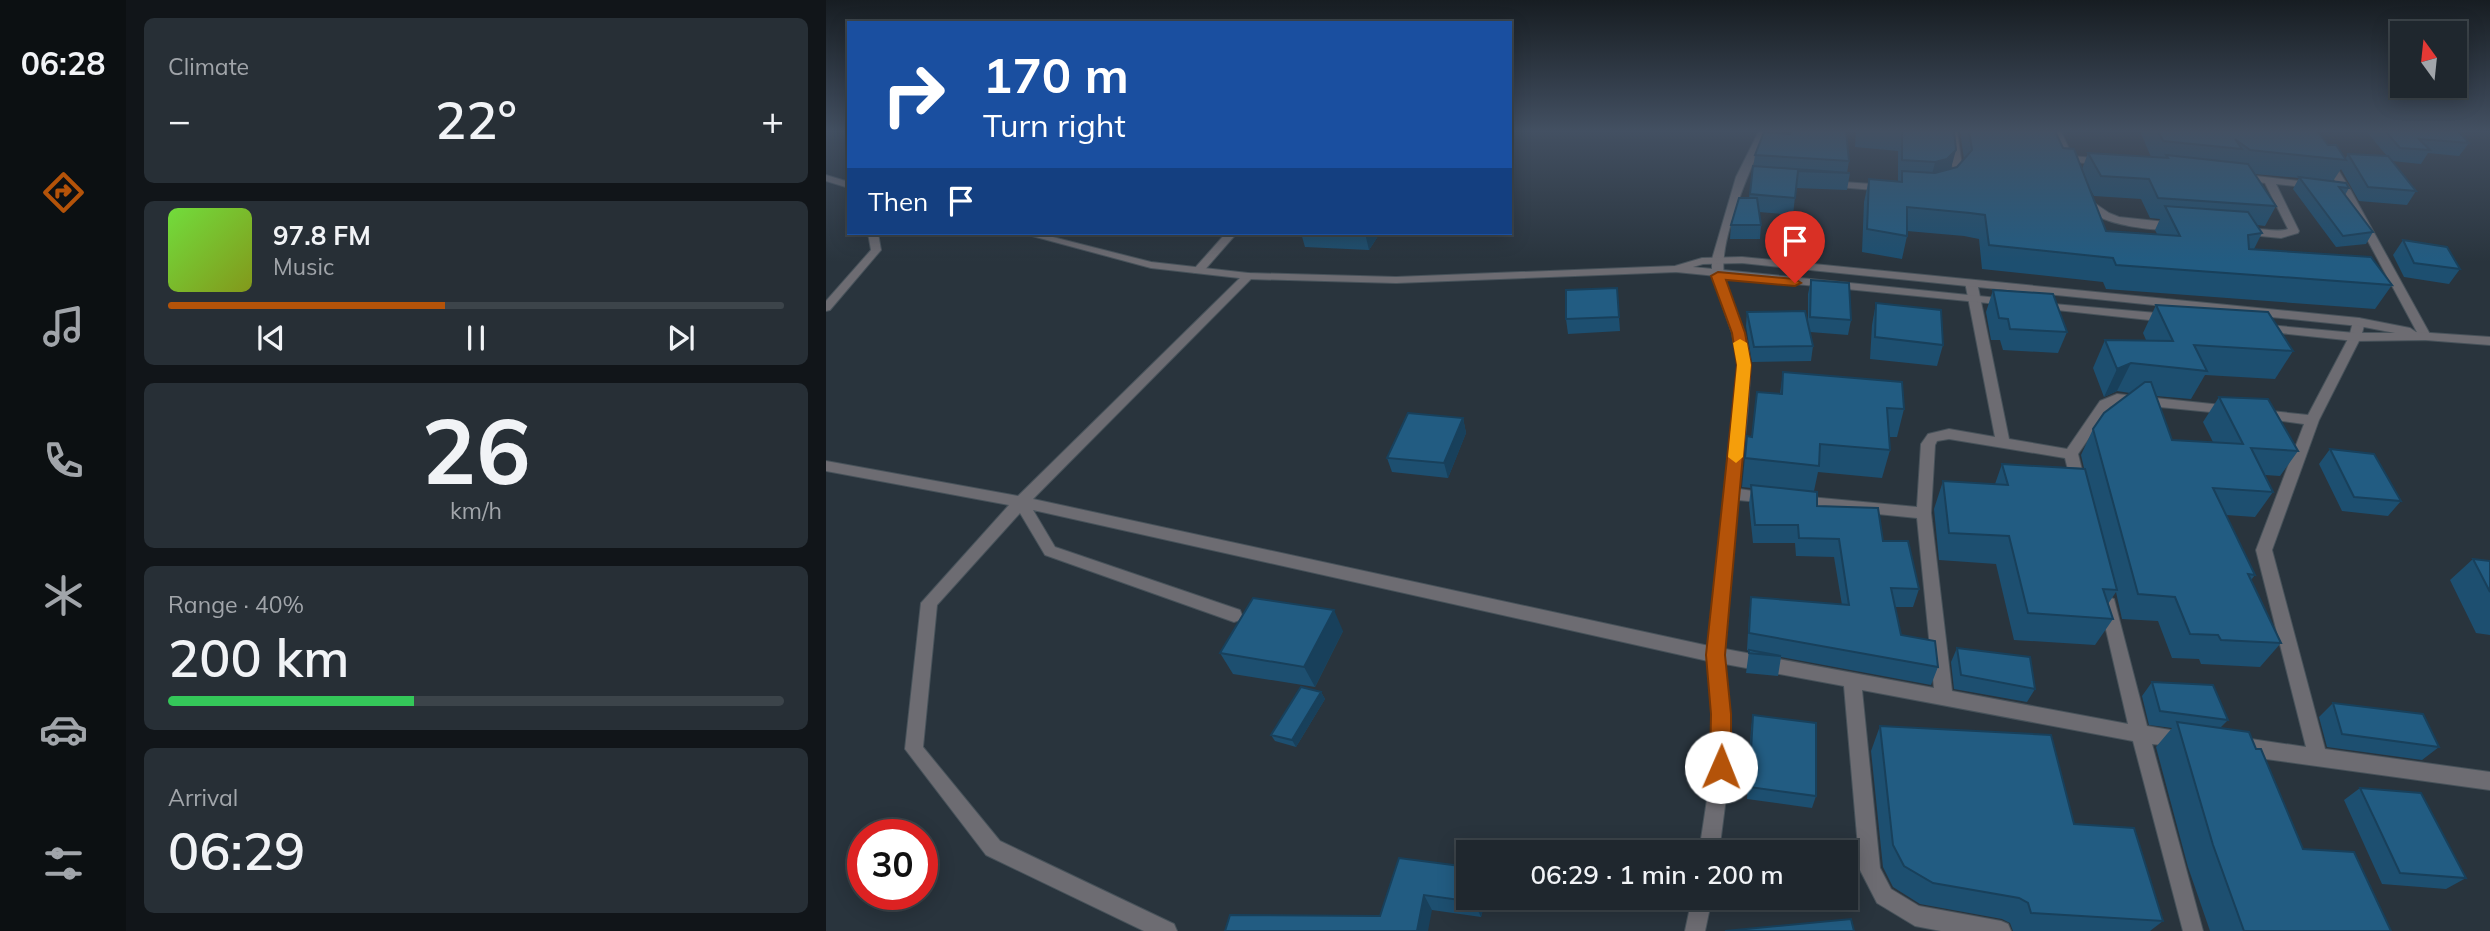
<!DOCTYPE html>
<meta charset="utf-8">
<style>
:root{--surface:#1f272e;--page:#272f36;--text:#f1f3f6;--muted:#a1a5aa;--line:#3c444a;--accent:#b45309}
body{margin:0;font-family:Mulish,sans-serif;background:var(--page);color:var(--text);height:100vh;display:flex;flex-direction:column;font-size:26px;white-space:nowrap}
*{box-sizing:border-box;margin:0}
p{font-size:23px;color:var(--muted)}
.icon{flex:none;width:38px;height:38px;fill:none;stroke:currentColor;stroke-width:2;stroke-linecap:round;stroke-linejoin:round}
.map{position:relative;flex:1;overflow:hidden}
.side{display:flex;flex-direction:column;gap:18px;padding:18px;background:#111519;width:700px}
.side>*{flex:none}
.top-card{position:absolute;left:21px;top:21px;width:665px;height:214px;border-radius:0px;box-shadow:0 4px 18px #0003,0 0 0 2px var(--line);background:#1a4fa0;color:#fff;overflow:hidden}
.needle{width:46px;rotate:345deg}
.controls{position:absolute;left:1564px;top:21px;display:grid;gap:14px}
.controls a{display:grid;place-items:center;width:77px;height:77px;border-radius:0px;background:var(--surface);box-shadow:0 4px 18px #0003,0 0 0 2px var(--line);font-size:35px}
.speed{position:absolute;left:21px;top:819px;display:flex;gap:14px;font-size:35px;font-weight:700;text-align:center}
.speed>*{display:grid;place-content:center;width:91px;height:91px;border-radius:50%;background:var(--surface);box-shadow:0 4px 18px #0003,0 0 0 2px var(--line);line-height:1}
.speed .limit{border:10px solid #d22;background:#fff;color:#111}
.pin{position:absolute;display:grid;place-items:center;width:60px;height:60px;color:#fff;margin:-72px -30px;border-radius:50% 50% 50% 0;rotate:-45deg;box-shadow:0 0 7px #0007}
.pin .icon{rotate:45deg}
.me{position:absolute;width:77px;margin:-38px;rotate:1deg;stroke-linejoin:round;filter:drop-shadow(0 0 5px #0008)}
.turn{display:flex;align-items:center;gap:24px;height:147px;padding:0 21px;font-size:32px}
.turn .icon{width:91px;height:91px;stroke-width:2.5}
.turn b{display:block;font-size:49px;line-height:60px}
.then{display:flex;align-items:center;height:66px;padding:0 21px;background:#0003;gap:14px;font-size:26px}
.big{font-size:52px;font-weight:600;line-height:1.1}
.side .tile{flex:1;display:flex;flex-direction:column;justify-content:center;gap:10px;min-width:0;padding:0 24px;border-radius:10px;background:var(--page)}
.side .dial{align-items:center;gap:0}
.dial b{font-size:91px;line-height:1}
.song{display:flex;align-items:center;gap:21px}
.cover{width:84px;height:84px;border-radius:10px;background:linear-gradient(135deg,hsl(100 70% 55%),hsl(70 70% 35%))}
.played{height:7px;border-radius:4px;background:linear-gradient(90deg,var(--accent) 45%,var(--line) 45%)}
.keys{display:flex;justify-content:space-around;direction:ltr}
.heat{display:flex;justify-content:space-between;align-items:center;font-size:38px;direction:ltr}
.charge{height:10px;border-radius:5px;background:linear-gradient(90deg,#34c759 40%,var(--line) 0)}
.trip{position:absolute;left:630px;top:840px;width:402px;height:70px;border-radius:0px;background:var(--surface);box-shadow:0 4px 18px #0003,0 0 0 2px var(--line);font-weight:600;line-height:70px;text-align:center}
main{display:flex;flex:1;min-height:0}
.dock{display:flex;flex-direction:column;width:126px;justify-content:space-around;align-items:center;background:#0c1012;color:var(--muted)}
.dock .icon{width:49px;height:49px}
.dock .on{color:var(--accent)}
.dock b{font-size:32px;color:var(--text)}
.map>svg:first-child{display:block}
</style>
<main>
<nav class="dock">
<b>06:28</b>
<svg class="icon on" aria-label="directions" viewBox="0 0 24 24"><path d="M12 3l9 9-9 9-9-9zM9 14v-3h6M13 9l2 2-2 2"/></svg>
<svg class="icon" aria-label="music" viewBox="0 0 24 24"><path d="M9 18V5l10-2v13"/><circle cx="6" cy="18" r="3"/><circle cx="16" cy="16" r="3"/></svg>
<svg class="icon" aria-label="phone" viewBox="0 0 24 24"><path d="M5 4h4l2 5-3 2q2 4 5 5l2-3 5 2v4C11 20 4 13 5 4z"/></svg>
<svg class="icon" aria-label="climate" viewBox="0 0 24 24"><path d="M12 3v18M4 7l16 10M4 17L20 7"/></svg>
<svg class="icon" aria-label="car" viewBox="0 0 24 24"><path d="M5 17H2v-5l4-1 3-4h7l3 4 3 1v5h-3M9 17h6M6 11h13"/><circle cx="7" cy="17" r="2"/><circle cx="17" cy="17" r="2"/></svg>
<svg class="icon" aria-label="filters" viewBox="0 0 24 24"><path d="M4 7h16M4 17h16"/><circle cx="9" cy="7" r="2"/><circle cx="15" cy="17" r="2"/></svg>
</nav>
<section class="side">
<div class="tile"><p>Climate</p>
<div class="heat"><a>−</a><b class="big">22°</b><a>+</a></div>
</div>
<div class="tile">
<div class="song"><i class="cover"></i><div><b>97.8 FM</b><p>Music</p></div></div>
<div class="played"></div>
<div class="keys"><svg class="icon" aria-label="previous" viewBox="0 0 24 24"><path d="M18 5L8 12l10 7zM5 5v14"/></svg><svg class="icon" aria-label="pause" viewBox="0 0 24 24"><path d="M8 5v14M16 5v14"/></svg><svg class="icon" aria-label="next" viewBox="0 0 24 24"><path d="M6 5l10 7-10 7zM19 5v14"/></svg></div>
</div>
<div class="tile dial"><b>26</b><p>km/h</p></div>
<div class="tile"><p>Range · 40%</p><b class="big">200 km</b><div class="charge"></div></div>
<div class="tile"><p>Arrival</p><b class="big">06:29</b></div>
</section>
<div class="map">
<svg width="1664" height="931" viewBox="0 0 1664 931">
<rect width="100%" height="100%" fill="#29343d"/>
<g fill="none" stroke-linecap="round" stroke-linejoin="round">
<!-- minor casing -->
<g stroke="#47525a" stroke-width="2">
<path id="minor" d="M933 131H942C927 162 889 246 899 279 907 307 924 336 924 366 924 407 917 449 913 489L948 494 950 498 948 502 943 503 912 500 899 649 1108 688 1091 518 973 506 968 505 966 501 968 497 973 496 1091 507 1095 444 1102 434 1123 429 1169 437 1139 282 1141 280H1149L1151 282 1183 439 1241 449 1274 401 1291 394 1405 406 1412 410 1405 414 1293 403 1284 407 1252 454 1260 486 1258 490H1248L1246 486 1239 458 1123 439 1111 441 1109 445 1105 513 1126 691 1302 724 1274 604 1276 599 1282 597 1288 599 1321 726 1362 733 1365 739 1362 745 1356 747 1326 744 1377 931H1357L1307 741 1036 690 1054 868 1065 889 1093 906 1175 921 1182 924 1185 931H1115L1089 926 1051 903 1034 870 1018 686 899 664 904 714V767L893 852H873L886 767V714L882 661 207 510 229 547 414 610 416 615 414 620 408 622 219 555 194 513 111 605 97 747 174 841 348 924 351 931H318L160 855 79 749 95 603 183 505 0 471V461L192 496 418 274 422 273 428 276 426 278 207 499 883 646 912 364 906 333 886 276V259L910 177Z
M1122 131H1131L1137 173 1123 185 1118 182 1127 172Z
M1226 131H1235L1246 156 1278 159 1283 162 1278 165 1239 161Z
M1479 131H1488L1524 189 1605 336 1603 339H1595L1593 336 1514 189Z
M1413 174 1490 183V187L1487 188 1450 184 1473 231 1472 233 1455 238 1414 234 1413 232C1426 224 1447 234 1462 229L1439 183 1410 179 1408 177Z
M1003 181 1060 185 1065 188 1060 191 1000 186V182Z
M1261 198 1283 213 1293 217 1349 223 1354 226C1341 235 1292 225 1278 219 1269 215 1262 208 1256 201Z
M42 233H52L55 250 4 310 0 311V301L45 250Z
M400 233H411L376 273H368V269Z
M1533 318 1539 322 1535 337 1493 420 1446 550 1499 749 1664 772V790L1418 756 1412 753 1409 747 1412 741 1418 738 1480 747 1430 550 1478 424 1435 418 1428 414 1435 410 1482 415 1523 337 1527 322Z
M866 898H886L879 931H859Z"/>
</g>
<!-- tertiary casing -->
<g stroke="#47525a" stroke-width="2">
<path id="tertiary" d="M0 175 23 182V188L0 181Z
M195 233H211L325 262 422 273 570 277 849 266 876 258 916 257 1533 318 1584 328 1590 332 1664 337V345L1599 340 1529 341 1435 331 1431 330V324L1529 333H1569L1533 326 916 263 877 264 867 267 1182 299 1188 302 1182 305 850 272 570 283 422 279 325 268Z
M1216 303 1342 314 1348 318 1342 322 1212 308V304Z"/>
</g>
<!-- minor -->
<use href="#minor" fill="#6d6c72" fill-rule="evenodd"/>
<!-- tertiary -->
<use href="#tertiary" fill="#6d6c72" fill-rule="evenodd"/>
</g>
<!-- wall -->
<path fill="#1d4f70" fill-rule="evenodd" d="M1030 131H1128L1125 169 1131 167 1138 159 1134 131H1229L1237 148 1256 169 1262 153 1325 157 1314 131H1491L1502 145 1519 159 1522 154 1561 156 1540 131H1632L1643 143 1633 156 1602 153 1595 164 1566 161 1590 191 1581 205 1533 201 1515 169 1507 181 1523 188 1519 195 1547 232 1540 244 1510 247 1467 189 1473 178 1428 174 1450 206 1439 226 1431 225 1436 233 1428 249 1566 285 1549 309 1280 289 1277 282 1156 269 1153 239 1138 236 1081 231V236L1076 259 1036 252 1038 202 1043 179 1072 181V151L1029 147ZM1262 185 1268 196 1315 199 1324 218 1334 219 1329 230 1331 234 1280 231Z
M929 155 1023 161 1021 173H1024L1021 190 970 188 967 215 933 212 935 225 934 239H904L905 225 923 198Z
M475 233H554L543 250 479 247Z
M1577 240 1634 269 1623 284 1578 277 1567 255Z
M985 280 1025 320 1022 335 984 332 987 346 985 361 926 362 920 326 921 312 982 324V294Z
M1167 290 1241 332 1232 353 1177 350 1174 340H1165L1160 312Z
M1050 303 1117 345 1111 366 1044 359 1046 325Z
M1330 305 1467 351 1449 379 1379 375 1365 399 1330 396 1346 440 1387 442 1377 422 1393 397 1472 451 1454 476 1439 475 1447 492 1429 517 1400 515 1429 575 1425 580 1455 643 1434 667 1375 664 1373 659 1346 658 1332 621 1296 619 1290 592 1282 604 1287 619 1269 645 1188 640 1170 564 1113 560 1108 509 1117 481 1169 484 1176 464 1258 468 1255 455 1267 429 1304 393 1291 391 1278 397 1267 368 1279 340H1320L1317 333Z
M793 317 794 331 742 334 740 319Z
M957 372 1078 409 1071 437H1063L1064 450 1056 478 992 472 988 491 991 506 1057 541 1093 589 1087 607H1069L1075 635 1112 667 1105 685 955 657 952 676 920 673 923 651 921 650 923 615 925 597 1016 605 1008 557 970 556 969 543H927L923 504 925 488 916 487 921 436 926 437 954 394Z
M637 418 640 433 622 478 566 472 561 458Z
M1504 449 1575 501 1562 516 1516 511 1493 464Z
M1647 559 1664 561V635L1650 633 1624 580Z
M517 631 489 687 407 674 394 653Z
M1131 648 1209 689 1201 702 1128 689 1125 662Z
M1326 682 1402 720 1394 728 1477 849 1565 931H1384L1362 867 1330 747 1346 728 1323 725 1316 696Z
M495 692 499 699 470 747 449 741 445 735Z
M1507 703 1613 747 1596 760 1501 747 1493 717Z
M927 715 990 796 986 808 921 799 925 729Z
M1054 726 1248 824 1337 921 1324 931H1187L1184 923 1176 919 1094 904 1067 887 1057 867 1045 751Z
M1534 788 1640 878 1620 889 1556 884 1518 800Z
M573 858 642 898H660L655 917 606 910 554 916Z"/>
<!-- shaded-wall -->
<path fill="#18405b" d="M1130 150 1124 172 1104 184 1109 162Z
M539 233H554L543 250Z
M1305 363 1291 391 1278 397 1291 369Z
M637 418 640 433 622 478 618 463Z
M508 610 517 631 489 687 478 667Z
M495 692 499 699 470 747 466 740Z
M598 895 606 910 602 931H591Z
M649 898H660L655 917 648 902Z"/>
<!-- building -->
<path fill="#225c82" stroke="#18405b" stroke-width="2" d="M965 131H1020L1023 161 929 155 938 132 964 134Z
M1076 131H1128L1130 150 1121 159 1109 162 1076 160Z
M1143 131H1229L1237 148 1248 149 1280 231 1354 236 1339 206 1422 212 1436 233 1422 235 1423 249 1545 257 1566 285 1290 265 1287 258 1163 245 1159 215 1144 213 1081 207V236L1041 229 1043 179 1076 182V171L1109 173 1131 167 1146 150Z
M1332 131H1491L1502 145H1510L1520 160 1424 150 1409 139 1416 149 1337 141Z
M1559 131H1632L1643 143 1593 139 1604 150 1574 148Z
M1262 153 1342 158 1340 155 1422 164 1450 206 1332 198 1323 179 1275 176Z
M1522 154 1562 156 1590 191 1542 187Z
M927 166 1024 173 972 171 969 198 924 194Z
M1473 177 1520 183 1523 188 1513 187 1547 232 1517 236Z
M913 198H931L935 225H905Z
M1577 240 1621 247 1634 269 1588 263Z
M985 280 1023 283 1025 320 984 317Z
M791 288 793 317 740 319V290Z
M1167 290 1227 294 1241 332 1184 329 1182 319 1173 318Z
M1050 303 1115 310 1117 345 1049 337Z
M1330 305 1442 312 1467 351 1368 345 1381 371 1305 363 1291 369 1279 340 1347 341Z
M979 311 987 346 928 347 921 312Z
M957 372 1076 382 1078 409 1061 408 1064 450 994 444 993 466 919 458 921 436 926 437 931 392 956 394Z
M1319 382H1325L1346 440 1417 444 1393 397 1442 399 1472 451 1425 448 1447 492 1387 488 1429 575 1422 574 1455 643 1395 640 1392 635 1364 634 1349 597 1312 594 1267 429 1278 413Z
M582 413 637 418 618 463 561 458Z
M1504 449 1548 454 1575 501 1528 497Z
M1176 464 1259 469 1291 590 1277 589 1287 619 1202 613 1183 536 1123 533 1117 481 1182 485Z
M925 485 991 492V506L1052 508 1057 541H1082L1093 589 1065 588 1075 635 1109 641 1112 667 923 633 925 597 1023 605 1013 539 973 538 972 525H929Z
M1647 559 1664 561V592Z
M427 598 508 610 478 667 394 653Z
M1131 648 1204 657 1209 689 1135 675Z
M923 650 955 656 923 653Z
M1326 682 1387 685 1402 720 1334 711Z
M475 687 495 692 466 740 445 735Z
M1507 703 1597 714 1613 747 1516 734Z
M927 715 990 723V796L923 787Z
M1351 722 1423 732 1430 749H1435L1477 849 1528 852 1565 931H1418L1387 845Z
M1054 726 1225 735 1248 824 1308 828 1337 921 1205 913 1202 903 1193 898 1107 883 1078 866 1067 845Z
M1534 788 1595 793 1640 878 1574 873Z
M573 858 642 867V898H649L648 902 598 895 591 931H399L404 915 554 916Z
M1025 919 1028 931H899Z"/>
<!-- sky -->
<linearGradient id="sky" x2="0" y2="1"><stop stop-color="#171d22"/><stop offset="0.5" stop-color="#435062"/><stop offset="1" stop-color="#435062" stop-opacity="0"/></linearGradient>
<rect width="1664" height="262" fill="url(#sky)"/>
<!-- route -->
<path fill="#b45309" stroke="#753606" stroke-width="2" d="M892 272 969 279 975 283 969 286 900 280 919 333 925 365 899 655 905 714V767L902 774 895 777 887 774 884 767 885 714 880 655 911 365 906 333 885 276Z"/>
<!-- slow -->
<path fill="#f59e0b" d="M914 339 921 343 925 365 917 457 910 463 902 457 911 365 907 343Z"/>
</svg>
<div class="controls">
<a><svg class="needle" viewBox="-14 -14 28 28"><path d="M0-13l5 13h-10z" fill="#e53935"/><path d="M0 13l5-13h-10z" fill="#a1a5aa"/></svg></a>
</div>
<div class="speed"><div class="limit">30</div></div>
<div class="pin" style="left:969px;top:283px;background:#d93025"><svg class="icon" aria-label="arrive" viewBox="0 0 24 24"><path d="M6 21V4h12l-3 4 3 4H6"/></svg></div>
<svg class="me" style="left:895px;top:767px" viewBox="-20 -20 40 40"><circle r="19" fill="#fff"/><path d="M0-13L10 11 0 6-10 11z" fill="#b45309"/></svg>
<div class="trip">06:29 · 1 min · 200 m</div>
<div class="top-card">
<div class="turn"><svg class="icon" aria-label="right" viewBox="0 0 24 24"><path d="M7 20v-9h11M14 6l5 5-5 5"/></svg><div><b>170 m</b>Turn right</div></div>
<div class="then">Then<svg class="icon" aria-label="arrive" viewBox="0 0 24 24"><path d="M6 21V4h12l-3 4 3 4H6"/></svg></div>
</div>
</div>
</main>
